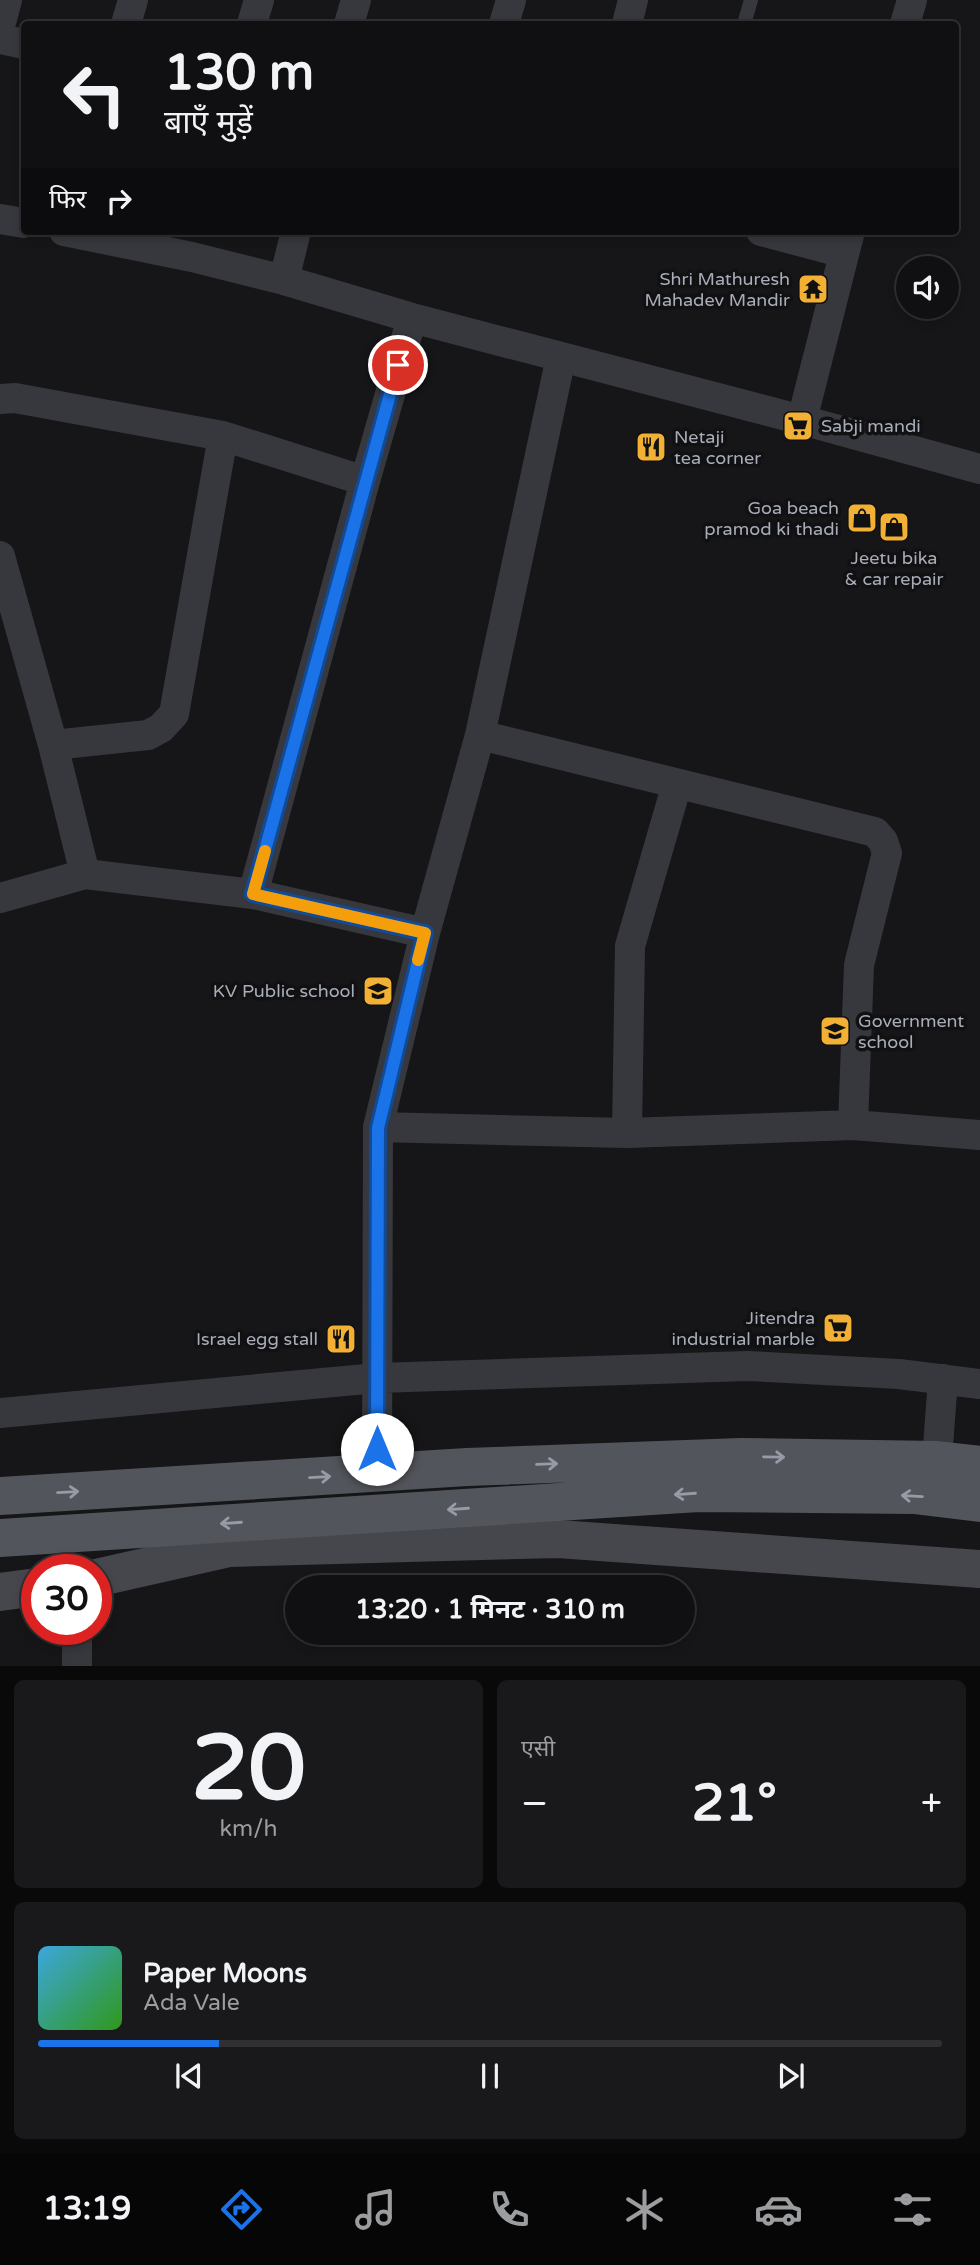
<!DOCTYPE html>
<html lang="hi">
<meta charset="utf-8">
<style>
:root{--surface:#101012;--page:#19191b;--text:#f1f3f6;--muted:#9c9d9f;--line:#303032;--accent:#1a73e8}
body{margin:0;font-family:"Varela Round","Noto Sans Devanagari",sans-serif;background:var(--page);color:var(--text);height:100vh;display:flex;flex-direction:column;font-size:26px;white-space:nowrap}
*{box-sizing:border-box;margin:0}
p{font-size:23px;color:var(--muted)}
.icon{flex:none;width:38px;height:38px;fill:none;stroke:currentColor;stroke-width:2;stroke-linecap:round;stroke-linejoin:round}
.map{position:relative;height:1666px;overflow:hidden}
.drawer{display:flex;flex-direction:column;gap:14px;padding:14px;background:#09090a;flex:1}
.drawer>*{flex:none}
.banner{position:absolute;left:21px;top:21px;width:938px;height:214px;border-radius:7px;box-shadow:0 4px 10px #0003,0 0 0 2px var(--line);background:#101012;color:var(--text);overflow:hidden}
.fabs{position:absolute;left:896px;top:256px;display:grid;gap:14px}
.fabs a{display:grid;place-items:center;width:63px;height:63px;border-radius:50%;background:var(--surface);box-shadow:0 4px 10px #0003,0 0 0 2px var(--line);font-size:35px}
.speed{position:absolute;left:21px;top:1554px;display:flex;gap:14px;font-size:35px;font-weight:700;text-align:center}
.speed>*{display:grid;place-content:center;width:91px;height:91px;border-radius:50%;background:var(--surface);box-shadow:0 4px 10px #0003,0 0 0 2px var(--line);line-height:1}
.speed .limit{border:10px solid #d22;background:#fff;color:#111}
.pin{position:absolute;display:grid;place-items:center;width:60px;height:60px;color:#fff;margin:-30px;border:4px solid #fff;border-radius:50%;box-shadow:0 2px 7px #0007}
.me{position:absolute;width:77px;margin:-38px;rotate:0deg;stroke-linejoin:round;filter:drop-shadow(0 0 5px #0008)}
.turn{display:flex;align-items:center;gap:24px;height:147px;padding:0 28px;font-size:32px}
.turn .icon{width:91px;height:91px;stroke-width:2.5}
.turn b{display:block;font-size:49px;line-height:60px}
.then{display:flex;align-items:center;height:66px;padding:0 28px;background:#0003;gap:14px;font-size:26px}
.big{font-size:52px;font-weight:700;line-height:1.1}
.drawer .widget{flex:1;display:flex;flex-direction:column;justify-content:center;gap:10px;min-width:0;padding:0 24px;border-radius:10px;background:var(--page)}
.drawer .dial{align-items:center;gap:0}
.dial b{font-size:91px;line-height:1}
.song{display:flex;align-items:center;gap:21px}
.cover{width:84px;height:84px;border-radius:10px;background:linear-gradient(135deg,hsl(200 70% 55%),hsl(110 70% 35%))}
.played{height:7px;border-radius:4px;background:linear-gradient(90deg,var(--accent) 20%,var(--line) 20%)}
.keys{display:flex;justify-content:space-around;direction:ltr}
.heat{display:flex;justify-content:space-between;align-items:center;font-size:38px;direction:ltr}
.drawer .tiles{flex:1;display:grid;gap:14px;grid-template-columns:1fr 1fr}
.widget:last-child{grid-column:span 2}
.trip{position:absolute;left:285px;top:1575px;width:410px;height:70px;border-radius:35px;background:var(--surface);box-shadow:0 4px 10px #0003,0 0 0 2px var(--line);font-weight:700;line-height:70px;text-align:center}
.menu{display:flex;height:112px;justify-content:space-around;align-items:center;background:#060607;color:var(--muted)}
.menu .icon{width:49px;height:49px}
.menu .selected{color:var(--accent)}
.menu b{font-size:32px;color:var(--text)}
.map>svg:first-child{display:block}
</style>
<div class="map">
<svg width="980" height="1667" viewBox="0 0 980 1667">
<rect width="100%" height="100%" fill="#161618"/>
<g fill="none" stroke-linecap="round" stroke-linejoin="round">
<!-- lane -->
<path stroke="#37383d" stroke-width="14" d="M744 24 751 0"/>
<!-- street -->
<path stroke="#37383d" stroke-width="30" d="M126 24 133 0
M252 24 259 0
M349 24 356 0
M504 24 511 0
M627 24 633 0
M905 24 912 0
M0 26 7 0
M0 39 24 44
M0 219 24 223
M64 231 192 257 284 280 412 318 802 420 980 469
M761 231 844 253
M284 280 296 231
M0 399 15 398 223 436 365 481
M802 420 850 231
M0 556 53 745 85 874
M480 735 875 832 883 841 887 853 859 965 853 1125
M53 745 148 735 161 728 174 714 223 436
M253 894 365 481 412 318
M0 898 85 874 253 894 425 933
M378 1127 627 1133 853 1125 980 1135
M627 1133 630 946 677 784
M0 1413 377 1378 748 1366 899 1374 980 1384
M937 1460 943 1379
M377 1473 378 1127 425 933 480 735 561 357
M77 1629V1667"/>
<!-- secondary -->
<path stroke="#45474d" stroke-width="38" d="M96 1578 229 1548 558 1539 980 1569
M0 1592 37 1587"/>
<!-- primary -->
<path stroke="#53555c" stroke-width="38" d="M0 1496 467 1467 741 1457 937 1460 980 1465
M0 1538 698 1493 914 1495 980 1503"/>
</g>
<!-- one-way arrows -->
<defs><path id="oneway-shaft" d="M-6 0H5M1.5-3L5.5 0L1.5 3" fill="none" stroke-width="1.6" stroke-linecap="round" stroke-linejoin="round" transform="scale(1.75)"/></defs>
<g stroke="#979ba6">
<use href="#oneway-shaft" transform="translate(774 1457) rotate(1)"/>
<use href="#oneway-shaft" transform="translate(547 1464) rotate(-2)"/>
<use href="#oneway-shaft" transform="translate(320 1477) rotate(-3)"/>
<use href="#oneway-shaft" transform="translate(68 1492) rotate(-3)"/>
<use href="#oneway-shaft" transform="translate(685 1494) rotate(176)"/>
<use href="#oneway-shaft" transform="translate(912 1496) rotate(-177)"/>
<use href="#oneway-shaft" transform="translate(458 1509) rotate(176)"/>
<use href="#oneway-shaft" transform="translate(231 1523) rotate(176)"/>
</g>
<g fill="none" stroke-linecap="round" stroke-linejoin="round">
<!-- route casing -->
<g stroke="#114b97" stroke-width="18">
<path id="route" d="M377 1449 378 1128 425 933 253 894 398 365"/>
</g>
<!-- route -->
<use href="#route" stroke="#1a73e8" stroke-width="12"/>
<!-- slow -->
<path stroke="#f59e0b" stroke-width="12" d="M265 851 253 894 425 933 418 960"/>
</g>
<!-- icons -->
<defs>
<g id="temple-square" transform="scale(1.575)"><rect x="-9" y="-9" width="18" height="18" rx="4" fill="#f2b134" stroke="#111113"/><path d="M0-6L5-2H3V0L6.5 2.5H4V6H1.5V3h-3V6H-4V2.5H-6.5L-3 0V-2H-5Z" fill="#111"/></g>
<g id="supermarket-square" transform="scale(1.575)"><rect x="-9" y="-9" width="18" height="18" rx="4" fill="#f2b134" stroke="#111113"/><path d="M-6-5.5h2.5l.6 2H6L4.5 2H-2.5L-4.4-4H-6ZM-1.5 3.2a1.3 1.3 0 1 0 .1 0ZM3 3.2a1.3 1.3 0 1 0 .1 0Z" fill="#111"/></g>
<g id="restaurant-square" transform="scale(1.575)"><rect x="-9" y="-9" width="18" height="18" rx="4" fill="#f2b134" stroke="#111113"/><path d="M-5-6h1v4h1v-4h1v4h1v-4h1v5L-1.5 .5V6h-2V.5L-5-1ZM5-6V6H3V1.5H1.5Q1.5-4 5-6Z" fill="#111"/></g>
<g id="shop-square" transform="scale(1.575)"><rect x="-9" y="-9" width="18" height="18" rx="4" fill="#f2b134" stroke="#111113"/><path d="M-5-2.5h2.3a2.7 3.5 0 0 1 5.4 0H5L5.5 6h-11ZM-1.5-2.5h3a1.5 2.3 0 0 0-3 0Z" fill="#111"/></g>
<g id="school-square" transform="scale(1.575)"><rect x="-9" y="-9" width="18" height="18" rx="4" fill="#f2b134" stroke="#111113"/><path d="M0-5L7-2L0 1L-7-2ZM-4 1L0 2.5L4 1V4Q0 6-4 4Z" fill="#111"/></g>
</defs>
<g fill-rule="evenodd">
<use href="#temple-square" x="813" y="289"/>
<use href="#supermarket-square" x="798" y="426"/>
<use href="#restaurant-square" x="651" y="447"/>
<use href="#shop-square" x="862" y="518"/>
<use href="#shop-square" x="894" y="527"/>
<use href="#school-square" x="378" y="991"/>
<use href="#school-square" x="835" y="1031"/>
<use href="#supermarket-square" x="838" y="1328"/>
<use href="#restaurant-square" x="341" y="1339"/>
</g>
<g text-anchor="middle" stroke-width="7" stroke-linejoin="round" paint-order="stroke">
<!-- poi labels -->
<g font-size="18" fill="#a8adb8" stroke="#111113" text-anchor="end">
<text x="790" y="285">Shri Mathuresh<tspan x="790" dy="21">Mahadev Mandir</tspan></text>
<text x="821" y="432" text-anchor="start">Sabji mandi</text>
<text x="674" y="443" text-anchor="start">Netaji<tspan x="674" dy="21">tea corner</tspan></text>
<text x="839" y="514">Goa beach<tspan x="839" dy="21">pramod ki thadi</tspan></text>
<text x="894" y="564" text-anchor="middle">Jeetu bika<tspan x="894" dy="21">&amp; car repair</tspan></text>
<text x="355" y="997">KV Public school</text>
<text x="858" y="1027" text-anchor="start">Government<tspan x="858" dy="21">school</tspan></text>
<text x="815" y="1324">Jitendra<tspan x="815" dy="21">industrial marble</tspan></text>
<text x="318" y="1345">Israel egg stall</text>
</g>
</g>
</svg>
<div class="fabs">
<a><svg class="icon" aria-label="sound" viewBox="0 0 24 24"><path d="M4 9h4l5-4v14l-5-4H4zM17 9q2 3 0 6"/></svg></a>
</div>
<div class="speed"><div class="limit">30</div></div>
<div class="pin" style="left:398px;top:365px;background:#d93025"><svg class="icon" aria-label="arrive" viewBox="0 0 24 24"><path d="M6 21V4h12l-3 4 3 4H6"/></svg></div>
<svg class="me" style="left:377px;top:1449px" viewBox="-20 -20 40 40"><circle r="19" fill="#fff"/><path d="M0-13L10 11 0 6-10 11z" fill="#1a73e8"/></svg>
<div class="trip">13:20 · 1 मिनट · 310 m</div>
<div class="banner">
<div class="turn"><svg class="icon" aria-label="left" viewBox="0 0 24 24"><path d="M17 20v-9H6M10 6l-5 5 5 5"/></svg><div><b>130 m</b>बाएँ मुड़ें</div></div>
<div class="then">फिर<svg class="icon" aria-label="right" viewBox="0 0 24 24"><path d="M7 20v-9h11M14 6l5 5-5 5"/></svg></div>
</div>
</div>
<section class="drawer">
<div class="tiles">
<div class="widget dial"><b>20</b><p>km/h</p></div>
<div class="widget"><p>एसी</p>
<div class="heat"><a>−</a><b class="big">21°</b><a>+</a></div>
</div>
<div class="widget">
<div class="song"><i class="cover"></i><div><b>Paper Moons</b><p>Ada Vale</p></div></div>
<div class="played"></div>
<div class="keys"><svg class="icon" aria-label="previous" viewBox="0 0 24 24"><path d="M18 5L8 12l10 7zM5 5v14"/></svg><svg class="icon" aria-label="pause" viewBox="0 0 24 24"><path d="M8 5v14M16 5v14"/></svg><svg class="icon" aria-label="next" viewBox="0 0 24 24"><path d="M6 5l10 7-10 7zM19 5v14"/></svg></div>
</div>
</div>
</section>
<nav class="menu">
<b>13:19</b>
<svg class="icon selected" aria-label="directions" viewBox="0 0 24 24"><path d="M12 3l9 9-9 9-9-9zM9 14v-3h6M13 9l2 2-2 2"/></svg>
<svg class="icon" aria-label="music" viewBox="0 0 24 24"><path d="M9 18V5l10-2v13"/><circle cx="6" cy="18" r="3"/><circle cx="16" cy="16" r="3"/></svg>
<svg class="icon" aria-label="phone" viewBox="0 0 24 24"><path d="M5 4h4l2 5-3 2q2 4 5 5l2-3 5 2v4C11 20 4 13 5 4z"/></svg>
<svg class="icon" aria-label="climate" viewBox="0 0 24 24"><path d="M12 3v18M4 7l16 10M4 17L20 7"/></svg>
<svg class="icon" aria-label="car" viewBox="0 0 24 24"><path d="M5 17H2v-5l4-1 3-4h7l3 4 3 1v5h-3M9 17h6M6 11h13"/><circle cx="7" cy="17" r="2"/><circle cx="17" cy="17" r="2"/></svg>
<svg class="icon" aria-label="filters" viewBox="0 0 24 24"><path d="M4 7h16M4 17h16"/><circle cx="9" cy="7" r="2"/><circle cx="15" cy="17" r="2"/></svg>
</nav>
